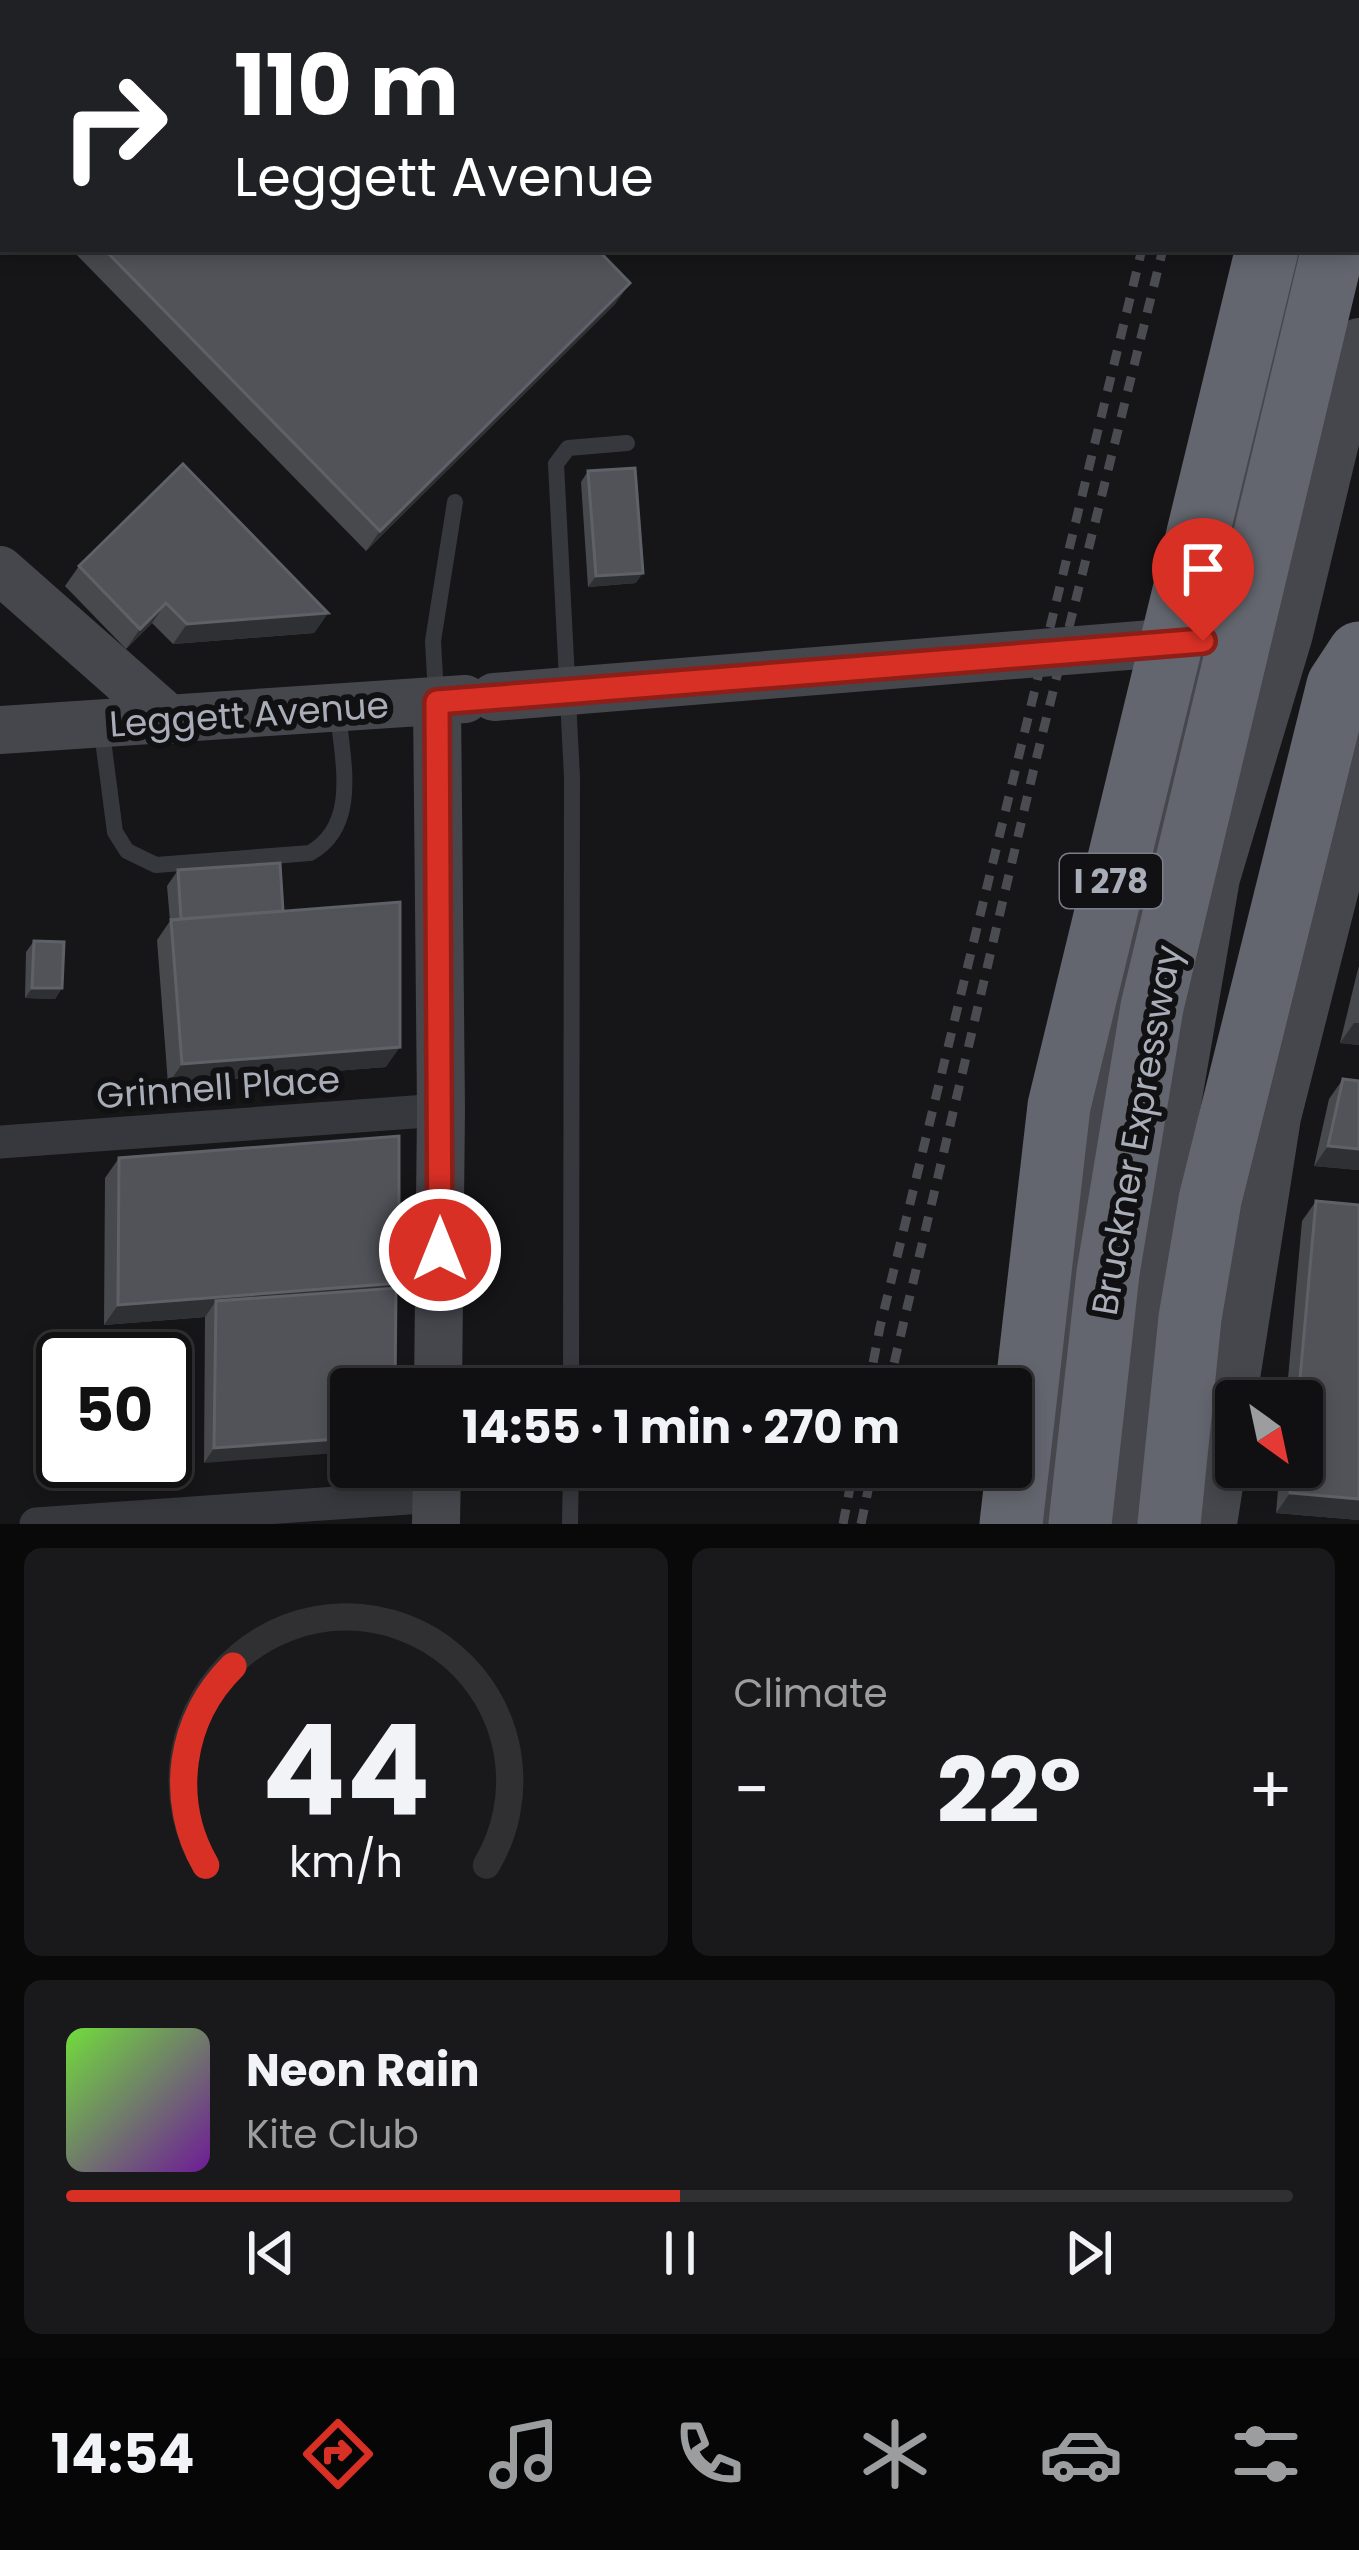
<!DOCTYPE html>
<meta charset="utf-8">
<style>
:root{--surface:#101012;--page:#19191b;--text:#f1f3f6;--muted:#9c9d9f;--line:#303032;--accent:#d93025}
body{margin:0;font-family:Poppins,sans-serif;background:var(--page);color:var(--text);height:100vh;display:flex;flex-direction:column;font-size:45px;white-space:nowrap}
*{box-sizing:border-box;margin:0}
p{font-size:39px;color:var(--muted)}
.icon{flex:none;width:66px;height:66px;fill:none;stroke:currentColor;stroke-width:2;stroke-linecap:round;stroke-linejoin:round}
.map{position:relative;height:1524px;overflow:hidden}
.sheet{display:flex;flex-direction:column;gap:24px;padding:24px;background:#09090a;flex:1}
.sheet>*{flex:none}
.top-card{position:absolute;left:0px;top:0px;width:1359px;height:252px;box-shadow:0 6px 18px #0003,0 0 0 3px var(--line);background:#202124;color:#fff;overflow:hidden}
.needle{width:78px;rotate:147deg}
.fabs{position:absolute;left:1215px;top:1380px;display:grid;gap:24px}
.fabs a{display:grid;place-items:center;width:108px;height:108px;border-radius:12px;background:var(--surface);box-shadow:0 6px 18px #0003,0 0 0 3px var(--line);font-size:60px}
.speed{position:absolute;left:36px;top:1332px;display:flex;gap:24px;font-size:60px;font-weight:700;text-align:center}
.speed>*{display:grid;place-content:center;width:156px;height:156px;border-radius:50%;background:var(--surface);box-shadow:0 6px 18px #0003,0 0 0 3px var(--line);line-height:1}
.speed .limit{border:6px solid #111;border-radius:18px;background:#fff;color:#111}
.pin{position:absolute;display:grid;place-items:center;width:102px;height:102px;color:#fff;margin:-123px -51px;border-radius:50% 50% 50% 0;rotate:-45deg;box-shadow:0 0 12px #0007}
.pin .icon{rotate:45deg}
.me{position:absolute;width:132px;margin:-66px;rotate:0deg;stroke-linejoin:round;filter:drop-shadow(0 0 9px #0008)}
.turn{display:flex;align-items:center;gap:42px;height:252px;padding:0 36px;font-size:54px}
.turn .icon{width:156px;height:156px;stroke-width:2.5}
.turn b{display:block;font-size:84px;line-height:102px}
.big{font-size:90px;font-weight:700;line-height:1.1}
.sheet .tile{flex:1;display:flex;flex-direction:column;justify-content:center;gap:18px;min-width:0;padding:0 42px;border-radius:18px;background:var(--page)}
.sheet .dial{align-items:center;gap:0}
.dial svg{height:312px;overflow:visible;fill:none;stroke:var(--line);stroke-width:7;stroke-linecap:round;text-anchor:middle}
.dial text{fill:var(--text);stroke:none}
.song{display:flex;align-items:center;gap:36px}
.cover{width:144px;height:144px;border-radius:18px;background:linear-gradient(135deg,hsl(100 70% 55%),hsl(280 70% 35%))}
.played{height:12px;border-radius:6px;background:linear-gradient(90deg,var(--accent) 50%,var(--line) 50%)}
.keys{display:flex;justify-content:space-around;direction:ltr}
.heat{display:flex;justify-content:space-between;align-items:center;font-size:66px;direction:ltr}
.sheet .tiles{flex:1;display:grid;gap:24px;grid-template-columns:1fr 1fr}
.tile:last-child{grid-column:span 2}
.trip{position:absolute;left:330px;top:1368px;width:702px;height:120px;border-radius:12px;background:var(--surface);box-shadow:0 6px 18px #0003,0 0 0 3px var(--line);font-weight:700;line-height:120px;text-align:center}
.tabs{display:flex;height:192px;justify-content:space-around;align-items:center;background:#060607;color:var(--muted)}
.tabs .icon{width:84px;height:84px}
.tabs .active{color:var(--accent)}
.tabs b{font-size:54px;color:var(--text)}
.map>svg:first-child{display:block}
</style>
<div class="map">
<svg width="1359" height="1524" viewBox="0 0 1359 1524">
<rect width="100%" height="100%" fill="#161618"/>
<g fill="none" stroke-linecap="round" stroke-linejoin="round">
<!-- lane -->
<path stroke="#37383d" stroke-width="16" d="M436 695 433 641 455 502
M101 725 115 832 127 851 156 865 310 853C360 825 342 760 338 712
M571 1389 572 777 556 464 568 448 627 443
M570 1524 571 1467"/>
<!-- street -->
<path stroke="#37383d" stroke-width="33" d="M0 1142 441 1110
M36 1524 437 1496"/>
<!-- secondary -->
<path stroke="#45474d" stroke-width="48" d="M1356 25 1359 12
M1229 536 1301 249
M0 570 170 720
M437 702 441 1110 438 1389
M0 730 465 699
M436 1524 437 1467
M1044 1524 1101 1092 1200 656
M1124 1524 1159 1208 1216 878 1289 634 1359 342
M1213 1524 1277 1117 1340 869 1359 739"/>
<!-- highway -->
<path stroke="#63666e" stroke-width="63" d="M1327 3 1328 0
M1356 153 1359 140
M1169 1524 1190 1318 1210 1200 1338 685 1359 653"/>
<!-- rail -->
<path stroke="#4a4c52" stroke-width="9" stroke-dasharray="15 12" stroke-linecap="butt" d="M1202 3 1203 0
M1224 3 1225 0
M868 1389 880 1327 1142 249
M888 1389 1035 764 1163 249
M843 1524 854 1467
M861 1524 873 1467"/>
<!-- secondary-bridge -->
<path stroke="#45474d" stroke-width="48" d="M494 697 1152 644"/>
<!-- highway-bridge -->
<path stroke="#63666e" stroke-width="63" d="M1011 1524 1059 1106 1267 249
M1080 1524 1108 1273 1152 1007 1333 249"/>
</g>
<!-- wall -->
<path fill="#47494d" d="M0 0 3 3V180L0 177Z
M71 249H597L616 303 366 551Z
M588 471 636 583 588 587 581 482Z
M79 566 328 613 314 633 173 644 152 623 126 649 65 586Z
M178 870 283 911 386 1067 168 1084 157 940 170 921 167 886Z
M34 941 62 988 55 999 25 998 26 952Z
M1359 966V1045L1340 1043 1357 973Z
M1343 1079 1359 1170 1314 1166 1329 1099Z
M119 1158 399 1283 204 1463 205 1317 104 1325 105 1178Z
M1316 1201 1359 1520 1276 1513 1280 1467H1302V1401H1286L1302 1221Z"/>
<!-- shaded-wall -->
<path fill="#2f3033" d="M630 283 616 303 366 551 380 531Z
M643 573 636 583 588 587 596 576Z
M166 603 152 623 126 649 140 629Z
M328 613 314 633 173 644 187 624Z
M32 988H62L55 999 25 998Z
M1354 1023H1359V1045L1340 1043Z
M400 1047 386 1067 168 1084 182 1064Z
M1328 1146 1359 1149V1170L1314 1166Z
M399 1283 385 1303 216 1301 205 1317 104 1325 118 1305Z
M351 1438V1452L204 1463 214 1448Z
M1290 1493 1359 1499V1520L1276 1513Z"/>
<!-- building -->
<path fill="#525359" stroke="#5f6168" stroke-width="3" d="M0 0H373L376 3H3V146L0 143Z
M104 249H597L630 283 380 531Z
M183 464 328 613 187 624 166 603 140 629 79 566Z
M635 468 643 573 596 576 588 471Z
M280 863 283 911 181 919 178 870Z
M400 902V1047L182 1064 171 920Z
M34 941 64 942 62 988H32Z
M1343 1079 1359 1081V1149L1328 1146Z
M399 1136V1283L118 1305 119 1158Z
M1316 1201 1359 1205V1499L1290 1493 1292 1467H1302V1401H1298Z
M396 1288 395 1389H351V1438L214 1448 216 1301Z"/>
<g fill="none" stroke-linecap="round" stroke-linejoin="round">
<!-- route casing -->
<g stroke="#8d1f18" stroke-width="30">
<path id="route" d="M440 1250 437 702 1203 641"/>
</g>
<!-- route -->
<use href="#route" stroke="#d93025" stroke-width="21"/>
</g>
<g text-anchor="middle" stroke-width="12" stroke-linejoin="round" paint-order="stroke">
<!-- shield labels -->
<rect fill="#111113" stroke="#7b7e86" stroke-width="3" x="1060" y="854" width="102" height="54" rx="9"/>
<g font-size="33" font-weight="bold" fill="#a8adb8">
<text x="1111" y="893">I 278</text>
</g>
<!-- street labels -->
<g font-size="36" fill="#a8adb8" stroke="#111113">
<text transform="translate(249 714) rotate(-4)" y="13">Leggett Avenue</text>
<text transform="translate(218 1087) rotate(-4)" y="13">Grinnell Place</text>
<text transform="translate(1136 1130) rotate(-80)" y="13">Bruckner Expressway</text>
</g>
</g>
</svg>
<div class="fabs">
<a><svg class="needle" viewBox="-14 -14 28 28"><path d="M0-13l5 13h-10z" fill="#e53935"/><path d="M0 13l5-13h-10z" fill="#9c9d9f"/></svg></a>
</div>
<div class="speed"><div class="limit">50</div></div>
<div class="pin" style="left:1203px;top:641px;background:#d93025"><svg class="icon" aria-label="arrive" viewBox="0 0 24 24"><path d="M6 21V4h12l-3 4 3 4H6"/></svg></div>
<svg class="me" style="left:440px;top:1250px" viewBox="-20 -20 40 40"><circle r="17" fill="#d93025" stroke="#fff" stroke-width="3"/><path d="M0-11L8 9 0 5-8 9z" fill="#fff"/></svg>
<div class="trip">14:55 · 1 min · 270 m</div>
<div class="top-card">
<div class="turn"><svg class="icon" aria-label="right" viewBox="0 0 24 24"><path d="M7 20v-9h11M14 6l5 5-5 5"/></svg><div><b>110 m</b>Leggett Avenue</div></div>
</div>
</div>
<section class="sheet">
<div class="tiles">
<div class="tile dial"><svg viewBox="0 0 100 80">
<path d="M14 69A42 42 0 1 1 86 69"/>
<path d="M14 69A42 42 0 0 1 21 18" stroke="#d93025"/>
<text x="50" y="56" font-size="32" font-weight="700">44</text>
<text x="50" y="72" font-size="11">km/h</text>
</svg></div>
<div class="tile"><p>Climate</p>
<div class="heat"><a>−</a><b class="big">22°</b><a>+</a></div>
</div>
<div class="tile">
<div class="song"><i class="cover"></i><div><b>Neon Rain</b><p>Kite Club</p></div></div>
<div class="played"></div>
<div class="keys"><svg class="icon" aria-label="previous" viewBox="0 0 24 24"><path d="M18 5L8 12l10 7zM5 5v14"/></svg><svg class="icon" aria-label="pause" viewBox="0 0 24 24"><path d="M8 5v14M16 5v14"/></svg><svg class="icon" aria-label="next" viewBox="0 0 24 24"><path d="M6 5l10 7-10 7zM19 5v14"/></svg></div>
</div>
</div>
</section>
<nav class="tabs">
<b>14:54</b>
<svg class="icon active" aria-label="directions" viewBox="0 0 24 24"><path d="M12 3l9 9-9 9-9-9zM9 14v-3h6M13 9l2 2-2 2"/></svg>
<svg class="icon" aria-label="music" viewBox="0 0 24 24"><path d="M9 18V5l10-2v13"/><circle cx="6" cy="18" r="3"/><circle cx="16" cy="16" r="3"/></svg>
<svg class="icon" aria-label="phone" viewBox="0 0 24 24"><path d="M5 4h4l2 5-3 2q2 4 5 5l2-3 5 2v4C11 20 4 13 5 4z"/></svg>
<svg class="icon" aria-label="climate" viewBox="0 0 24 24"><path d="M12 3v18M4 7l16 10M4 17L20 7"/></svg>
<svg class="icon" aria-label="car" viewBox="0 0 24 24"><path d="M5 17H2v-5l4-1 3-4h7l3 4 3 1v5h-3M9 17h6M6 11h13"/><circle cx="7" cy="17" r="2"/><circle cx="17" cy="17" r="2"/></svg>
<svg class="icon" aria-label="filters" viewBox="0 0 24 24"><path d="M4 7h16M4 17h16"/><circle cx="9" cy="7" r="2"/><circle cx="15" cy="17" r="2"/></svg>
</nav>
